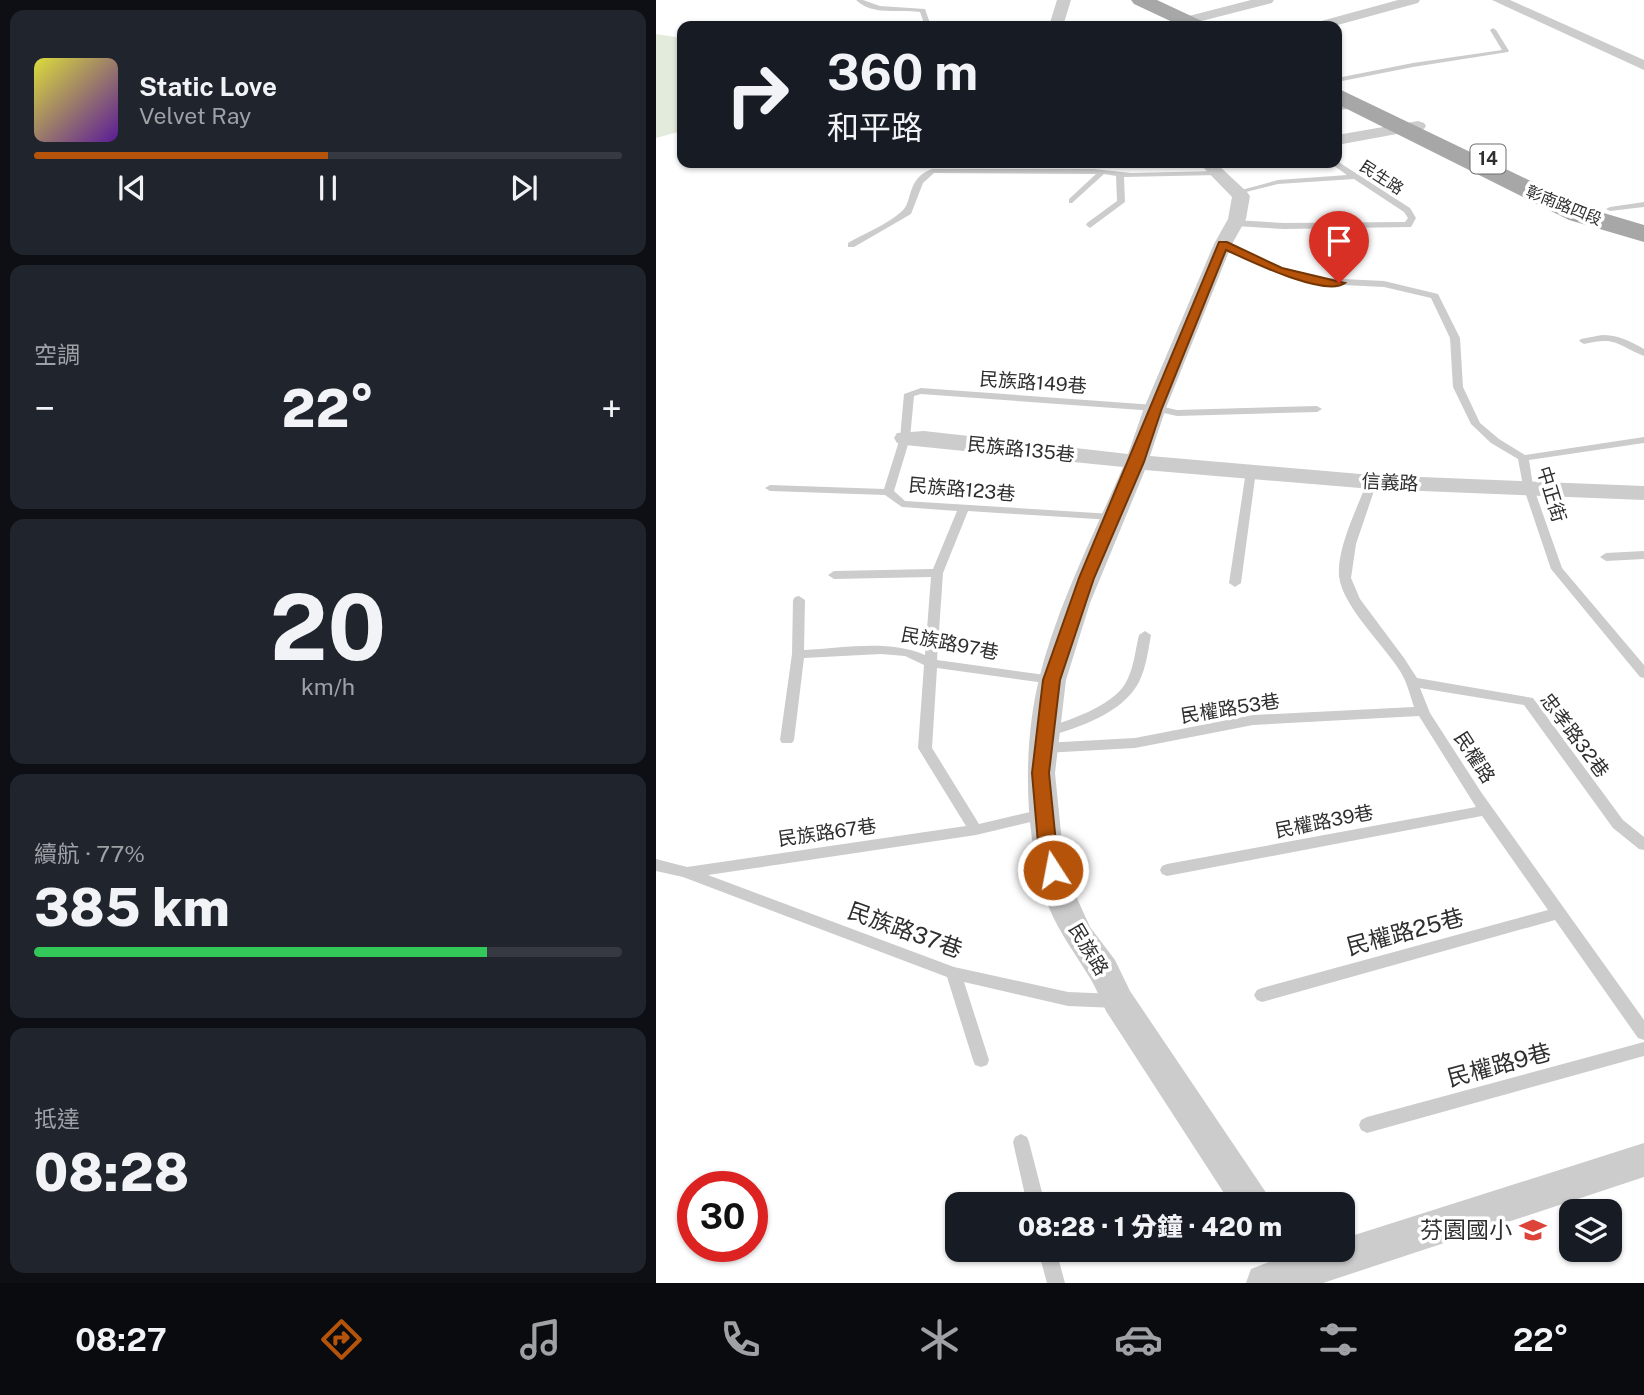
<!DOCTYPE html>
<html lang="zh-TW">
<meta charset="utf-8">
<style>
:root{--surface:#171b24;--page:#20242c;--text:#f1f3f6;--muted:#9ea1a6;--line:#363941;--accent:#b45309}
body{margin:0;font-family:"Public Sans","Noto Sans TC",sans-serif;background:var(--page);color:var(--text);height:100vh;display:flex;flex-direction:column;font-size:26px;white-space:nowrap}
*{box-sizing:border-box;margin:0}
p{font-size:23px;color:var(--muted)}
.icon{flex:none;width:38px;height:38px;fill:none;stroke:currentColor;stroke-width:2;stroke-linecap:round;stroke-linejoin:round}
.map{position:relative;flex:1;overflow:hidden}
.side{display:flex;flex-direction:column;gap:10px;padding:10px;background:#0d0f14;width:656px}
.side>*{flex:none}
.guide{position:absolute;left:21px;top:21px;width:665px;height:147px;border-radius:14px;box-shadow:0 2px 5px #0004;background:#171b24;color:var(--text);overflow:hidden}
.tools{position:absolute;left:903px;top:1199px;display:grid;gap:14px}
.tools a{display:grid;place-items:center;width:63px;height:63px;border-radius:14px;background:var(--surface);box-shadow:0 2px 5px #0004;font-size:35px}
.speed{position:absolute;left:21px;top:1171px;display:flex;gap:14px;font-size:35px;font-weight:700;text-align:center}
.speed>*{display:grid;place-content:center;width:91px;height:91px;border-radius:50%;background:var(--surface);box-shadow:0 2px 5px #0004;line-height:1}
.speed .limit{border:10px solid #d22;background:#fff;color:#111}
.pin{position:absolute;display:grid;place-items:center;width:60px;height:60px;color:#fff;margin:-72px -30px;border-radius:50% 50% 50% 0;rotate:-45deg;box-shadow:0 0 7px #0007}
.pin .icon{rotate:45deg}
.me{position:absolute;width:77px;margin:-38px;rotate:349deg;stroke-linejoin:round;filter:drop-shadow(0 0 5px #0008)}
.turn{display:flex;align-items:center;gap:24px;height:147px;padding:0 35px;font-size:32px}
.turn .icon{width:91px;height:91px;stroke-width:2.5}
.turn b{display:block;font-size:49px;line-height:60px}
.big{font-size:52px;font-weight:800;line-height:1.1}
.side .tile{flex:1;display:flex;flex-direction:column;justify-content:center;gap:10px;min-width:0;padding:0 24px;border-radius:14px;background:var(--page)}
.side .dial{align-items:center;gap:0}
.dial b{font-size:91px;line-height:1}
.song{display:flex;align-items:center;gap:21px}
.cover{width:84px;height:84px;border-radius:10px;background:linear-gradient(135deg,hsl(60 70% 55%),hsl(270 70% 35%))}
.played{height:7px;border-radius:4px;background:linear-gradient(90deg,var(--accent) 50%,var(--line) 50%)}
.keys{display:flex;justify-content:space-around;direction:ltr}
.heat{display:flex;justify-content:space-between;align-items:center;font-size:38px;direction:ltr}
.charge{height:10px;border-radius:5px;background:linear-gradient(90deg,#34c759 77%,var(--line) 0)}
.trip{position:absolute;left:289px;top:1192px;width:410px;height:70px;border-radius:14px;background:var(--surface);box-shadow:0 2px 5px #0004;font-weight:800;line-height:70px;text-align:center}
.tabs{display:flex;height:112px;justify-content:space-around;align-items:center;background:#090b0e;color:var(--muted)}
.tabs .icon{width:49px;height:49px}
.tabs .current{color:var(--accent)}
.tabs b{font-size:32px;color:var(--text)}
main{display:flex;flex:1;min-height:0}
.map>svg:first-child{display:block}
</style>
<main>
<section class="side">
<div class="tile">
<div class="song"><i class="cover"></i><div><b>Static Love</b><p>Velvet Ray</p></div></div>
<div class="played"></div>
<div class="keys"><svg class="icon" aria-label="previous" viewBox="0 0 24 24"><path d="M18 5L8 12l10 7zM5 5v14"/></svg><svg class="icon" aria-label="pause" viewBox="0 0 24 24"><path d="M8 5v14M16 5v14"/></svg><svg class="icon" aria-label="next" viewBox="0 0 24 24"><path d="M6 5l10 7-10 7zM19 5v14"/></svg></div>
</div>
<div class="tile"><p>空調</p>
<div class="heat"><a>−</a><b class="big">22°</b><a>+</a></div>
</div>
<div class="tile dial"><b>20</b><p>km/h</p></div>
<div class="tile"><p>續航 · 77%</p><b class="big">385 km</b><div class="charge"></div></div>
<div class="tile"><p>抵達</p><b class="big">08:28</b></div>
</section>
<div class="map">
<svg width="988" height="1283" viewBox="0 0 988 1283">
<rect width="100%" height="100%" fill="#fff"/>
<!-- green -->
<path fill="#e3ebdd" d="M0 34 26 38V131L0 138Z"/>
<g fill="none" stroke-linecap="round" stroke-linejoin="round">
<!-- service -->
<path fill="#ccc" fill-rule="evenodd" d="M200 0H207L224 6 269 9 275 26H269L264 12C243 9 216 16 200 0Z
M837 28 840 30 853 51 852 52 757 67 681 82V78L757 63 846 50 834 30Z
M703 104 707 106 706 108 681 110V106Z
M681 161 754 208 760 218 755 227 628 229 579 226 575 223 579 220 628 223 749 222 752 218 748 212 698 179 622 184 582 194 578 192 622 180 691 175 674 163Z
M276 169H438L475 173 563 171 567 173 563 175 468 177 469 202 434 228 430 225 431 223 461 201 460 176 448 174 416 203H413V199L440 174 278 173 267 183 255 214 198 247H192V243C209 233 230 225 245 212 258 202 249 179 276 169Z
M988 202V207L954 211 950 209 954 207Z
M564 242H570L611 263 643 274 666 278 728 281 782 294 804 338 807 387 824 423 843 439 869 455 988 437V443L873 460 877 486 906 568 988 665V678L984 677 895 569 867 486 862 459 835 443 815 424 797 387 794 338 775 298 728 287 666 284 640 279 605 266 564 246Z
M946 335C962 335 974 341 988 349V356C961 345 960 336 928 344L923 341 925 339Z
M265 388 499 405 521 410 661 406 666 409 661 412 521 416 499 411 265 394 258 396 254 438 238 491 249 501 456 514 462 517 456 520 312 511 287 573 281 660 396 676 402 680 396 684 281 668 276 748 323 824 387 809 392 810 394 814 392 818 387 819 320 835 52 875 298 967 412 992 460 994 465 996 468 1001 465 1006 460 1008 412 1006 308 982 333 1060 331 1065 325 1067 319 1065 317 1060 291 977 27 877 0 871V859L31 867 310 826 262 748 268 665 249 656 225 654 148 658 138 740 136 743H126L124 740 136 654 137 600 139 597 143 596 149 600 148 650C187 648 233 639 269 655L275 577 178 579 172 575 178 571 277 569 301 511 246 507 229 495 114 491 109 488 114 485 228 489 244 438 248 394Z
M595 468 600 471 585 583 579 587 573 583 590 471Z
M716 479 721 482 700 544 695 578 704 599 748 658 761 678 877 698 967 820 988 837V850L983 849 957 828 868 705 764 688 774 713 825 792 988 1020V1040L982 1038 899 920 606 1002 601 1000 598 995 601 990 606 988 892 910 826 816 511 876 506 874 504 870 506 866 511 864 820 807 763 716 597 725 479 748 388 753 383 751 381 748 383 745 388 743 479 738 597 715 758 707C754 695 751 682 744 671 728 645 686 606 683 576 681 547 701 509 711 482Z
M988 551V559L950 561 944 557 950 553Z
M489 631 495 635C492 651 490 668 483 682 466 714 423 727 391 737L386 735 384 732 386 729C411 721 455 707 469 684 478 669 479 651 483 635Z
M988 1042V1056L711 1133 705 1130 703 1125 705 1120 711 1117Z
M365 1134 371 1137 373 1142 389 1204H371L357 1142 359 1137Z
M382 1250H400L409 1283H391Z"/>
<!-- minor -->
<path fill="#ccc" fill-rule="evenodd" d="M401 0H415L407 26H393Z
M595 0H618L616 3 530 25 523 21 525 18Z
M742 0H764L762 3 678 26H656L658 23Z
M836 0H854L988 60V70Z
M762 121 768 123 770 126 768 129 681 145V135Z
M543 163H560L591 192 594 196 590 219 576 244 510 408 494 456 716 475 988 486V500L716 489 489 470 434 603 410 680 399 773 406 843 420 896 434 927 459 960 474 991 609 1191 615 1204H575L450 1011C445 1000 440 988 434 978 417 950 398 926 388 894 368 830 367 745 383 679 401 606 437 536 467 467L249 445 241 443 238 438 241 433 268 431 472 454 488 408 558 244 572 219 576 197Z
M988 1143V1177L667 1283H590L595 1269 613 1262 608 1250H686V1239Z"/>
<!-- primary -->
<path fill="#a7a7a7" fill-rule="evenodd" d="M475 0H501L548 22 551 26H525L478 4Z
M681 88 931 208 988 225V242L913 220 681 104Z"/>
</g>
<!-- route -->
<path fill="#b45309" stroke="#753606" stroke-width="2" d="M563 242H571L626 268 689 283C669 298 592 260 570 250L506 408 488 462 438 578 404 680 393 773 400 843 407 870 404 875 397 877 391 875 382 843 376 773 387 680 423 578Z"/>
<!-- icons -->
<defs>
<g id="school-bare" transform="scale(2.1)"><path d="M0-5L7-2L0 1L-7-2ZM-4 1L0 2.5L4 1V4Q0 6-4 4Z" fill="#dc443a" stroke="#fff" stroke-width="2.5" paint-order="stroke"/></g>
</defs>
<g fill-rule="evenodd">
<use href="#school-bare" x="877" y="1230"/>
</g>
<g text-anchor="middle" stroke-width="7" stroke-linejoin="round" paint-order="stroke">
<!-- far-street labels -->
<g font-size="16" fill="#2f2f2f" stroke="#fff">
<text transform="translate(726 177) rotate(33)" y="6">民生路</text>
<text transform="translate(908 205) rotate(22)" y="6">彰南路四段</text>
</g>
<!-- shield labels -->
<rect fill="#fff" stroke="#6d6d6d" stroke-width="2" x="814.5" y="144.5" width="35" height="29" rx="5"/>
<g font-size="18" font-weight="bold" fill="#2f2f2f">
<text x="832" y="165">14</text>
</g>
<!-- street labels -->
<g font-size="19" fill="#2f2f2f" stroke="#fff">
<text transform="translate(377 382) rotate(4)" y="7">民族路149巷</text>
<text transform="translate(365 449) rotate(6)" y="7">民族路135巷</text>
<text transform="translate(734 482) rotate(3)" y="7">信義路</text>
<text transform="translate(306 489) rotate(5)" y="7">民族路123巷</text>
<text transform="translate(896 494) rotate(73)" y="7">中正街</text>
<text transform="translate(294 643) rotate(11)" y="7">民族路97巷</text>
<text transform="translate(574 708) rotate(-9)" y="7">民權路53巷</text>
<text transform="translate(919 735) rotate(53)" y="7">忠孝路32巷</text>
<text transform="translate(819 757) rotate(57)" y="7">民權路</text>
<text transform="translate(668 821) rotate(-11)" y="7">民權路39巷</text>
<text transform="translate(171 832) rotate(-8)" y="7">民族路67巷</text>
<text transform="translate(433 949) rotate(59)" y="7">民族路</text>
</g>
<!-- near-street labels -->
<g font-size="23" fill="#2f2f2f" stroke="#fff">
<text transform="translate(249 930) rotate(20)" y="8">民族路37巷</text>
<text transform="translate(749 932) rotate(-15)" y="8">民權路25巷</text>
<text transform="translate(843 1065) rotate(-15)" y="8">民權路9巷</text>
</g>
<!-- near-poi labels -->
<g font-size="23" fill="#2f2f2f" stroke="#fff" text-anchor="end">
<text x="856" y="1238">芬園國小</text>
</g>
</g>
</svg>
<div class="tools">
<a><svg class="icon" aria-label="layers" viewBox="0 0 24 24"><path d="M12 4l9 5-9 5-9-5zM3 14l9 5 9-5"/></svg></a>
</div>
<div class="speed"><div class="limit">30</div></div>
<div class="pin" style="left:683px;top:283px;background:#d93025"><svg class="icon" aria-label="arrive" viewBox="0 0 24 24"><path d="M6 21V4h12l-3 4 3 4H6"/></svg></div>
<svg class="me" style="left:397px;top:870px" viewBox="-20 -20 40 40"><circle r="17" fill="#b45309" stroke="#fff" stroke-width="3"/><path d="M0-11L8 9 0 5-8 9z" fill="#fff"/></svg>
<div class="trip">08:28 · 1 分鐘 · 420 m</div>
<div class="guide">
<div class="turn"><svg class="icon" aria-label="right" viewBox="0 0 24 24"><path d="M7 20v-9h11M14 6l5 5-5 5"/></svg><div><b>360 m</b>和平路</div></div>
</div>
</div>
</main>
<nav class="tabs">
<b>08:27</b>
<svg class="icon current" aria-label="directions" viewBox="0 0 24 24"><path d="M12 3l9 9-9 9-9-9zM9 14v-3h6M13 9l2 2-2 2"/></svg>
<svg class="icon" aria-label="music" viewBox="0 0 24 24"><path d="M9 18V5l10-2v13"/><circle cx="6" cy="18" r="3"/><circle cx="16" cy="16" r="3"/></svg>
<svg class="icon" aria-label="phone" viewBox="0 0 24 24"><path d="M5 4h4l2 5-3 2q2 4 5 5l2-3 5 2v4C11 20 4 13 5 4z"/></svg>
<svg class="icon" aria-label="climate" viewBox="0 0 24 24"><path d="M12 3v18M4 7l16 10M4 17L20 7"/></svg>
<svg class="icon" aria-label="car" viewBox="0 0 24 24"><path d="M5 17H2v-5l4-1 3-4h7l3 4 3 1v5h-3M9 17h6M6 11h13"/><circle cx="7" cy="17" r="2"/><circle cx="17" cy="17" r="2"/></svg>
<svg class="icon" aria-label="filters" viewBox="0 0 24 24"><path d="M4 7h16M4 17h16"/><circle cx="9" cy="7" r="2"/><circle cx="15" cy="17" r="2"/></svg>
<b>22°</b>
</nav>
